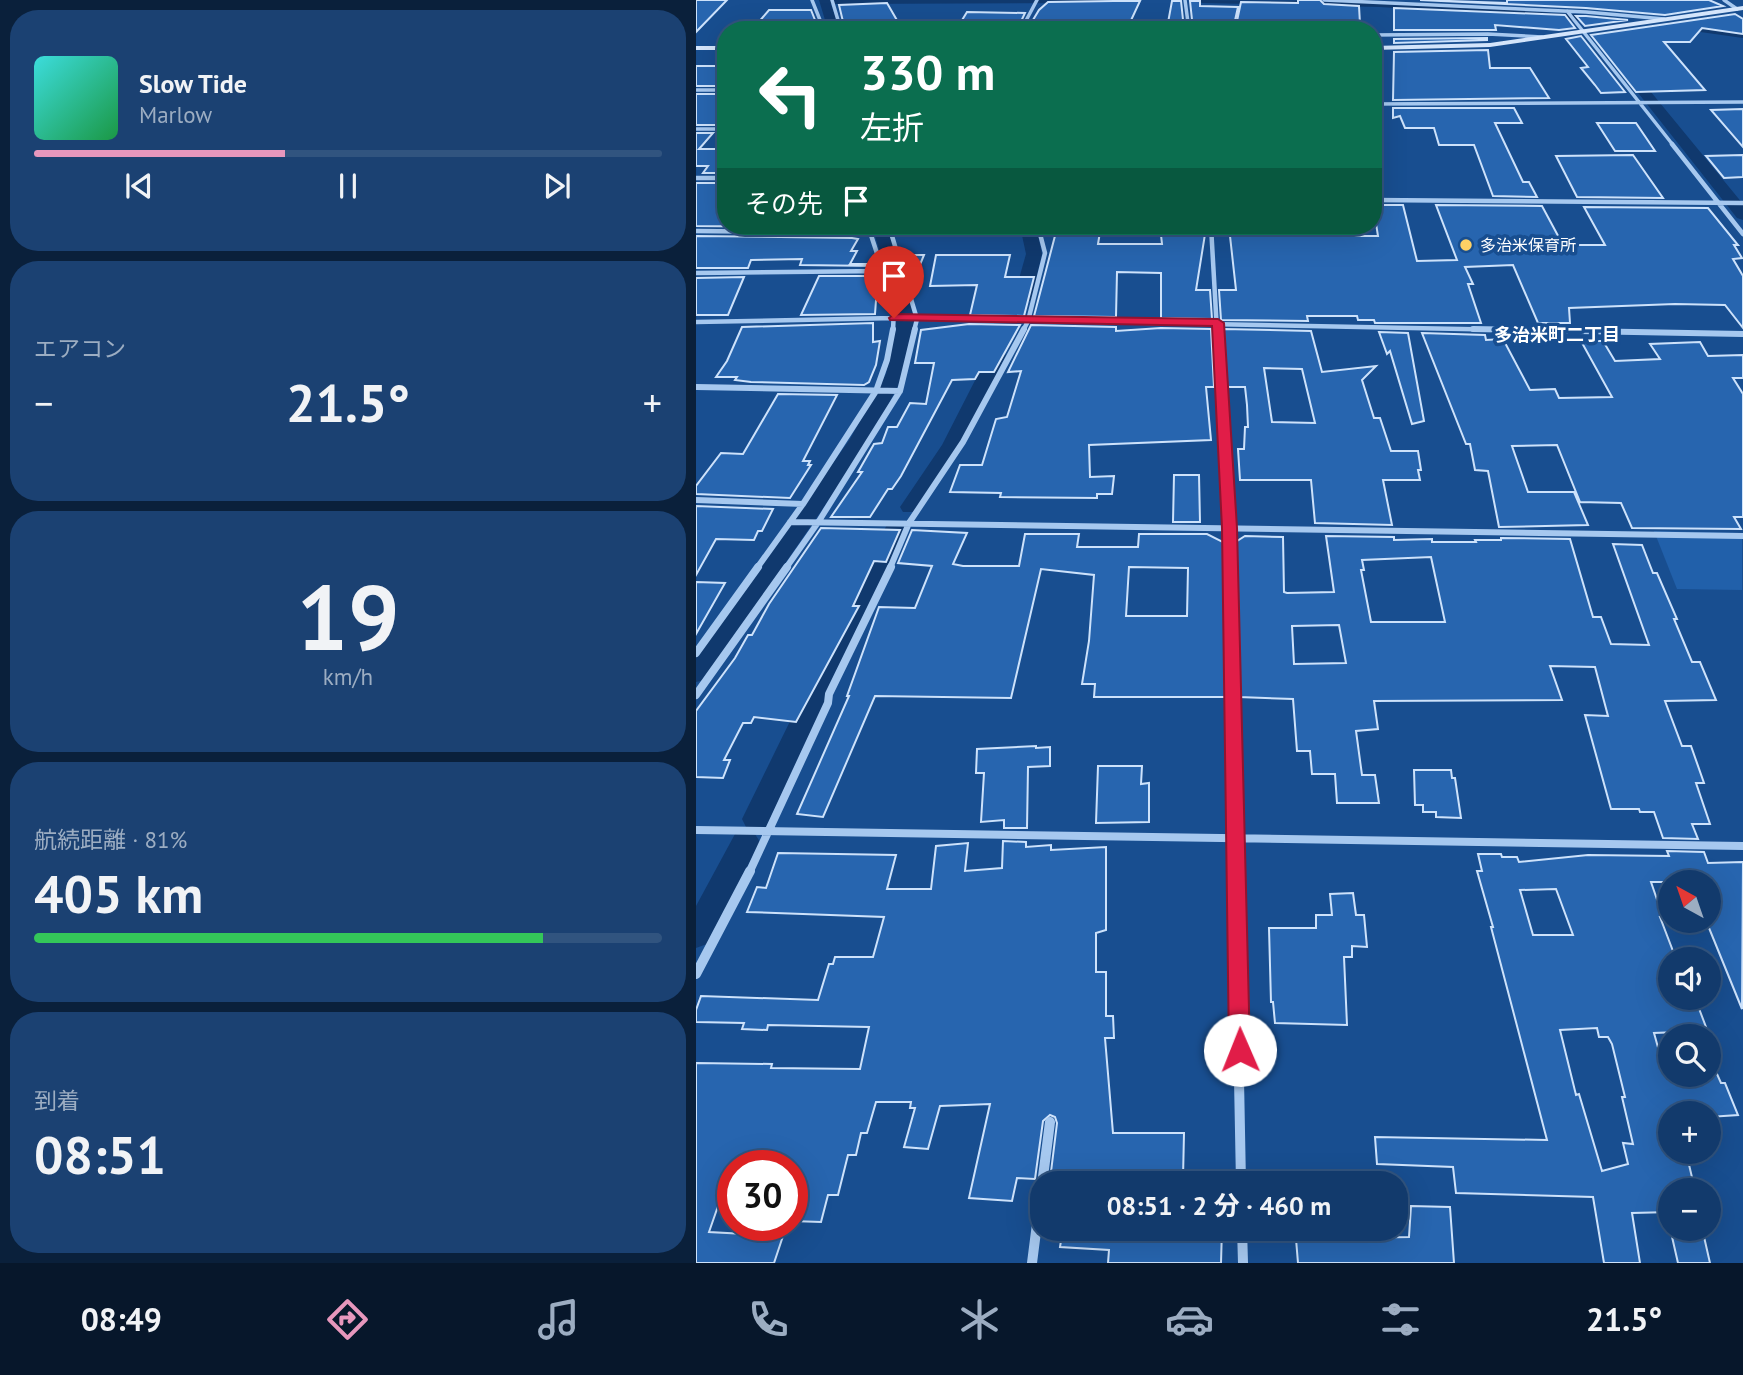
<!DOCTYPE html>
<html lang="ja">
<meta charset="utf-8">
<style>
:root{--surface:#123a6c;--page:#1b4172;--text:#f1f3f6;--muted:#9cadc2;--line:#31547f;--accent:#e797bd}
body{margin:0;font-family:"PT Sans","Noto Sans JP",sans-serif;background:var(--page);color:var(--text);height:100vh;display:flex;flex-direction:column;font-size:26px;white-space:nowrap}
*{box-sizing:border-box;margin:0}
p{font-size:23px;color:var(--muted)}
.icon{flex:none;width:38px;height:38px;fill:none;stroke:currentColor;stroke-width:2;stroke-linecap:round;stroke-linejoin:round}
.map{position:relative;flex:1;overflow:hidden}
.sheet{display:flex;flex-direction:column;gap:10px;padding:10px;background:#0a203b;width:696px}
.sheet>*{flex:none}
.banner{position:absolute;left:21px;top:21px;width:665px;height:214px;border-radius:28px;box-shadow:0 7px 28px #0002,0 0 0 2px var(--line);background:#0b6e4f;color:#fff;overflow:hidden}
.needle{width:46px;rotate:320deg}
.tools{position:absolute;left:962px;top:870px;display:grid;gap:14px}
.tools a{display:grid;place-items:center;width:63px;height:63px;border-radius:50%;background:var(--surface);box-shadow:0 7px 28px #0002,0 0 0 2px var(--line);font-size:35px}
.speed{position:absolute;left:21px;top:1150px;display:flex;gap:14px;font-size:35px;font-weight:700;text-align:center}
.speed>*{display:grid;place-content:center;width:91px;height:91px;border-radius:50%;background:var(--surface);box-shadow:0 7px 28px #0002,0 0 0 2px var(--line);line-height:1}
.speed .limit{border:10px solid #d22;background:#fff;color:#111}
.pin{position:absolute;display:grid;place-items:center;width:60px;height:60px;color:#fff;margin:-72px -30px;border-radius:50% 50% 50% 0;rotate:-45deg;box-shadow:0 0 7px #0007}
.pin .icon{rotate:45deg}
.me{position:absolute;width:77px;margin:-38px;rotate:359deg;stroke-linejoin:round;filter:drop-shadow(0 0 5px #0008)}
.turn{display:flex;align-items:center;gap:24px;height:147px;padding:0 28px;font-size:32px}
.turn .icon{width:91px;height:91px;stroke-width:2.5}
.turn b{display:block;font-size:49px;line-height:60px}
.then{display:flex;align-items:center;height:66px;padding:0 28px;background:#0003;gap:14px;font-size:26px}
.big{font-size:52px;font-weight:700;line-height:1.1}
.sheet .widget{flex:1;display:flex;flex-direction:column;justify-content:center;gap:10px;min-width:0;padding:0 24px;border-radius:28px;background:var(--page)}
.sheet .dial{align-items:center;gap:0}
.dial b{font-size:91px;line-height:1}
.song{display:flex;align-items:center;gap:21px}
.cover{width:84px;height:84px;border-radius:10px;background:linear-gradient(135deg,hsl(180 70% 55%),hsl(140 70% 35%))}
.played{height:7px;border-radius:4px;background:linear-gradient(90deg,var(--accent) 40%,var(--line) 40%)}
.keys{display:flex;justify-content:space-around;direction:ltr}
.heat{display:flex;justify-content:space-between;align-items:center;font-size:38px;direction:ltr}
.charge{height:10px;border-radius:5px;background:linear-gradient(90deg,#34c759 81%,var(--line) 0)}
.trip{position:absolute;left:334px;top:1171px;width:378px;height:70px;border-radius:28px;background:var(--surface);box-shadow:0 7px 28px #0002,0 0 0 2px var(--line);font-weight:700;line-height:70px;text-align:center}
.tabs{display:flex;height:112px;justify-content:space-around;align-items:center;background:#07172b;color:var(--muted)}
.tabs .icon{width:49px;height:49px}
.tabs .active{color:var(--accent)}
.tabs b{font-size:32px;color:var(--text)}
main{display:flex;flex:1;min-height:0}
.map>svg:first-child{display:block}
</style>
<main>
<section class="sheet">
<div class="widget">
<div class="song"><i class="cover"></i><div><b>Slow Tide</b><p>Marlow</p></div></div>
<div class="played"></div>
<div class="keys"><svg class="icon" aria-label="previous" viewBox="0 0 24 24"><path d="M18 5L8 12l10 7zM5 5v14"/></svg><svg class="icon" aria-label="pause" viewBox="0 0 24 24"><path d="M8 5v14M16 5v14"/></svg><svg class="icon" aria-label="next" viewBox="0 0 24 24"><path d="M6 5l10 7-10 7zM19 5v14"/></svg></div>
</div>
<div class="widget"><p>エアコン</p>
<div class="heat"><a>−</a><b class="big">21.5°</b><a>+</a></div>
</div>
<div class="widget dial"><b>19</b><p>km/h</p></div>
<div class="widget"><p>航続距離 · 81%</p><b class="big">405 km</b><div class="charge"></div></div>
<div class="widget"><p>到着</p><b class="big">08:51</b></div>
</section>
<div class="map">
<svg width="1047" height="1263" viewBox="0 0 1047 1263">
<rect width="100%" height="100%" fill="#184e90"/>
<!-- green -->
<path fill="#2160aa" d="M958 531 1046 533V590L981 589Z"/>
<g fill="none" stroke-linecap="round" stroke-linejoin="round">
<!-- canal -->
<path fill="#10396e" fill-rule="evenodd" d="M123 0H415L410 3 135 4 144 30H132Z
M501 0 684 1 915 17 921 20 915 23 684 7 506 3Z
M973 22 1047 31V38L969 27 967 25Z
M928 63 932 64 1047 204V220L1041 218 924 70V64Z
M176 226H192L220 312 208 374 174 440 9 680 0 682V655L154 439 190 374 202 312Z
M324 226H340L346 254 335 300 326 305 317 300 330 254Z
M301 349 310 355 266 445 223 512H207L204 507 246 445 292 355Z
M199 523 207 525 210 530 74 819 70 827 60 830 50 827 46 819 188 530 191 525Z
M49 831 59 834 64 842 11 944 0 948V906L39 834Z"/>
</g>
<!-- building -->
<path fill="#2765af" stroke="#cde2fb" stroke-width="2" fill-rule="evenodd" d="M0 0H31L0 32Z
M602 0H624L628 4 663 6 664 24 541 21 545 2 602 3Z
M724 0 811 3V0H1013L1027 6 969 15 890 8Z
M418 1H444L431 29 331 30 343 10 352 2Z
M476 1H485L488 29 471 28Z
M494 1H504V6L542 7 538 25 536 29H497Z
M191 3 202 22 175 30H149L143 5Z
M698 8 869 15 879 28 863 30 799 25 800 30H698Z
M73 10H115L123 30H56Z
M271 12 329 13 321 30H260Z
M1039 14 1047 19V34L1006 28 994 42H968L1009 90 940 92 895 35Z
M880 16H890L932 20 889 26Z
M885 36 929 92 905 93 899 85 885 68 892 67 870 39Z
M791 38V40L698 43V39Z
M792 50 794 68H834L853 98 697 100 698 52Z
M0 66H30V86H0Z
M0 94H30V119L25 125H0Z
M697 108H818L826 123H799L827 182H833L841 197 797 196 778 145H743L738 128H709L704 116 697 118Z
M1047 109V147L1015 110Z
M901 123H940L959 151H919Z
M0 133H17L3 149H26L30 144V173H7L12 166H0Z
M937 155 967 198 881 197 860 156Z
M1047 155V177L1028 178 1010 156Z
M0 183H30V226H159L157 228 0 226Z
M677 205H707L721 261 761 260 740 205 846 206 867 245H909L888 207 1012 208 1042 245H1038L1046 258 1037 259 1047 276V328L1029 305 979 304 873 308 874 323H842L817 265 769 267 777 284H772L785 323H679L678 320H662L661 316H611L612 321 525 320 523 290H540L533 227 641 226 643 236H682Z
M464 226 510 228 500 290H514L516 319 465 318V273L421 272 420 317 338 316 360 232H404L402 244H466Z
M0 236 156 238 162 239 155 251H161L154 264H179L180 266 104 265 106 259 55 260 52 268H0Z
M207 255H228L216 284Z
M240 255H314L309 277H338L328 316 274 315 281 285 234 286Z
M189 263H199L206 286H197Z
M123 276H183L187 287H181L179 314 105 315Z
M48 277 32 315H0V278Z
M177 323V342L184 341 180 365 173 382 168 385 55 382 39 380 41 377H20L31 361 46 327Z
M273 324 324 325 298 372H283L279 379 256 380 205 476 196 489H192L174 517H135L166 472H162L178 444 186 443 192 427H201L214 403 230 404 238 363H219L225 330Z
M335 325 420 327V331L465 328 515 329 518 387H510L515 440 393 445 394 477 418 476 416 494H401V498L304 497 305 493 254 492 264 465H286L300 419 311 417 325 371 312 372Z
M527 329 615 331 626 372 680 366 666 380 678 418H684L695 451H722L725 470H722L724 480H687L696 525 619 523 615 480H544L542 449H548L549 427H552L551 405 549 387H530ZM568 368 606 369 619 423 576 422Z
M683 332 712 333 728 421 716 424 694 351 691 354Z
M726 333 789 335 790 340 807 339 834 390 859 389 863 398 916 397 885 341H907L919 361 964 359 954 344 1004 342 1012 356 1047 355V378H1037L1047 394V517H1038L1045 529 936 528 925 503 884 502 861 445 816 446 832 492H878L892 525 803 527 792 471 779 470 774 444H770Z
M82 394 141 395 107 461H114L112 465H115L94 498 0 494V486L25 453 47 454Z
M478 475H503L504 522H477Z
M0 506 77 509 66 531H62L58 540 20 539 0 575Z
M125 528 204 530 190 562 178 561 157 606H163L100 722 58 717 55 723H47L28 760H34L27 778 0 777V711L39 658 52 635H56L73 604Z
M216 530 271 533 257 564 267 566H323L329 534H383L381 547H442L443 534H511L527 542 530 697H398L399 684H386L393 641 398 575 345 569 315 698 179 696 127 817 101 814 153 696H151L183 607 219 608 236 566 202 563ZM433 567 492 568 491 616H430Z
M549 536 587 537 588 592 591 593 638 592 630 536 698 537V540L736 539V542H780L779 540H805V538L874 539 897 617H905L915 644 953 645 917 544 946 545 957 573H961L981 619H978L996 662H1004L1020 700 969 701 986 746H995L1008 783H1000L1014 824H996L1002 839 967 838 958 812H944L943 809H915L889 715 912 716 899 667 854 666 866 700 678 701 682 729 660 731 666 775H679L683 803H641L639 774H616L614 751H601L597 699 543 697 538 543ZM735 557 749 622H675L665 570H668L666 560ZM643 625 650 663 598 664 596 626Z
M0 582 29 583 0 634Z
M340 746V748L354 747V766L332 767 331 828H308V820L285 822 288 773H280L281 749Z
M402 766H446L445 784 453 783V822L400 823Z
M718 770H755L756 778H759L765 818 740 817V812H727V805H719Z
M307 841 330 842V847L355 845V850L410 847V930L400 933V972H410V1016H417L418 1038H409L417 1133H488L487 1178H478L477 1183H421V1179L369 1177V1181L354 1180 361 1123 359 1117 354 1115 347 1121 339 1179 321 1178 316 1201 273 1198 294 1104 244 1106 232 1149 208 1147 219 1108H214L215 1102H180L171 1133H165L160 1155H152L142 1195H132L125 1222 96 1221V1166H36L13 1232 87 1236 78 1263H0V1063L76 1064 75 1068 164 1069 173 1027 72 1025 71 1030 46 1029 48 1023 0 1022V1010L5 996 122 1000 133 964H137L139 957H177L188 917 51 912 61 887 70 888 82 853 200 855 191 889H235L240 846 272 843 269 871 306 868Z
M971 851 1008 852 1012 863 1047 862 1046 1009 1013 928V882H955L967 917H964L980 959H975V998H999L1010 1027H1007L1008 1031 958 1033 968 1069H975V1074H1021L1025 1083H1029L1042 1115 1013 1117V1113H975V1152H990L999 1190H975V1212L936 1213 944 1263H908L897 1197 760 1193 757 1167 681 1164 679 1137 851 1140 795 927H797L781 871H786L782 854H805L806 857H821L823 862 892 855 973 856ZM860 889 877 935H837L824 890ZM901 1028 903 1037H912L916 1044 929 1097H926L937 1144 927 1143 932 1164 906 1171 883 1094 880 1095 864 1030Z
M657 893 660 915H668L671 947 656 946V957H648L651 1025 579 1023 577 1002H575L573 928H620V915H636L634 894Z
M715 1206 754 1207 758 1263H602L600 1239 713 1237Z
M367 1228H526L525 1263H412L413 1250 364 1247Z
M974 1228H1006L1014 1263H982Z"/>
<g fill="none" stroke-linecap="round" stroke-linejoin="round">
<!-- street-far4 -->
<path stroke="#a6c8ef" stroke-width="3.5" d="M116 0 128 30
M136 0 145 30
M489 0 493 30
M628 0 890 12 968 19
M1028 0 1041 9
M871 11 977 145
M325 30 341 0
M677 35 792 34 846 37
M0 90H30
M677 104 1047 102
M0 129H30"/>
<!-- street-far3 -->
<path stroke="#a6c8ef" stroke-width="4.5" d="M976 144 1047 234
M0 178H30
M677 200 1047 203
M172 226 198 305 197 331
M193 226 221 319 218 331
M515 226 521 331
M0 231 174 233
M0 273 187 271
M0 322 198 318 869 331
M327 331 332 321 349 253 342 226"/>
<!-- street-far2 -->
<path stroke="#a6c8ef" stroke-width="6" d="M521 329 534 568
M777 329 1047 334
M0 387 204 391
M0 500 107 504
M94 522 1047 536
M61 568 107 504 180 391 191 360 197 329
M90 568 123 521 204 391 219 329
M194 568 213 523 267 442 328 329"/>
<!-- street-far1 -->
<path stroke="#a6c8ef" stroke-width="8" d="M534 567 539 873
M0 653 62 567
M0 695 91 567
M0 830 1047 846
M53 873 132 703 133 694 195 567"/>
<!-- street -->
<path stroke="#a6c8ef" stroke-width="10" d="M539 871 545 1183
M0 974 54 871
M546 1228 547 1263
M336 1263 354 1122"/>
<!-- secondary -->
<path fill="#d4e5fb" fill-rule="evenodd" d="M1047 6V10L794 47 677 50V46L794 43Z
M0 46H30V50H0Z"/>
</g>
<!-- route -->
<path fill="#e11d48" stroke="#92132f" stroke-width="2" d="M198 314 522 319 528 323 541 528 554 1050 551 1057 544 1060 536 1057 533 1050 526 528 516 326 194 320 193 318Z"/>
<!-- markers -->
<circle fill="#ffd165" stroke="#184e90" stroke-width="2.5" cx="770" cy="245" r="7"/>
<g text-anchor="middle" stroke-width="7" stroke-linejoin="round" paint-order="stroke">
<!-- far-poi labels -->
<g font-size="16" fill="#fff" stroke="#184e90" text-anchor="start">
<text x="784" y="251">多治米保育所</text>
</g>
<!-- far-neighbourhood labels -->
<g font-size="18" font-weight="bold" fill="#fff" stroke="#184e90">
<text x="861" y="341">多治米町二丁目</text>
</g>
</g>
</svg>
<div class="tools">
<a><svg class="needle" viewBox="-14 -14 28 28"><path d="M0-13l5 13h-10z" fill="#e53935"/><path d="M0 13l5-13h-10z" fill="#9cadc2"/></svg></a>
<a><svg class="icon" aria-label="sound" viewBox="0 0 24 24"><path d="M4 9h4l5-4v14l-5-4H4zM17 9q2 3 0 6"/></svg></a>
<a><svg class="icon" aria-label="search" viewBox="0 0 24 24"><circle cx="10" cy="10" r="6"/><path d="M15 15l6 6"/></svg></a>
<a>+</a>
<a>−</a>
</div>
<div class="speed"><div class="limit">30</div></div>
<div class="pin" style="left:198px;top:318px;background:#d93025"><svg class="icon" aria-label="arrive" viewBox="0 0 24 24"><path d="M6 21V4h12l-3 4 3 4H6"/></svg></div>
<svg class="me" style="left:544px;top:1050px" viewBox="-20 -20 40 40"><circle r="19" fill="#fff"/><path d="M0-13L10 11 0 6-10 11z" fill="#e11d48"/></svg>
<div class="trip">08:51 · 2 分 · 460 m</div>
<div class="banner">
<div class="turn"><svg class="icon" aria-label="left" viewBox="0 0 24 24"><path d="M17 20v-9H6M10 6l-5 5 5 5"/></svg><div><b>330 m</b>左折</div></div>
<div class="then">その先<svg class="icon" aria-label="arrive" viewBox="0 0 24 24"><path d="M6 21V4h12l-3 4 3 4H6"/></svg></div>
</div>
</div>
</main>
<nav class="tabs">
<b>08:49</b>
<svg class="icon active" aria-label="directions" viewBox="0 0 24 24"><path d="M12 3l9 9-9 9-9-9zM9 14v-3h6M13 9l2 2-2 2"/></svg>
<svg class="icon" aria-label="music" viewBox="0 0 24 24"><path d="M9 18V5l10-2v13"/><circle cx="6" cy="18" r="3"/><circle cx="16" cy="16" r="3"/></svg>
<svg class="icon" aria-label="phone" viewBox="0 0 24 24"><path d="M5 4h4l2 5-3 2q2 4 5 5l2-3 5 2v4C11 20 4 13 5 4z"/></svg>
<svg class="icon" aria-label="climate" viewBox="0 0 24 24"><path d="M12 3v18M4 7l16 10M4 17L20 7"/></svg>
<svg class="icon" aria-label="car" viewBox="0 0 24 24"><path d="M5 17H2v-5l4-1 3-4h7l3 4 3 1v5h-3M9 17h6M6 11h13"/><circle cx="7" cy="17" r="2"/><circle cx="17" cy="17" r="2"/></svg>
<svg class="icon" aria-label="filters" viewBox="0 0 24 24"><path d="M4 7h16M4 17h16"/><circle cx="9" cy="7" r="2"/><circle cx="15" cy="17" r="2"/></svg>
<b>21.5°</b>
</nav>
